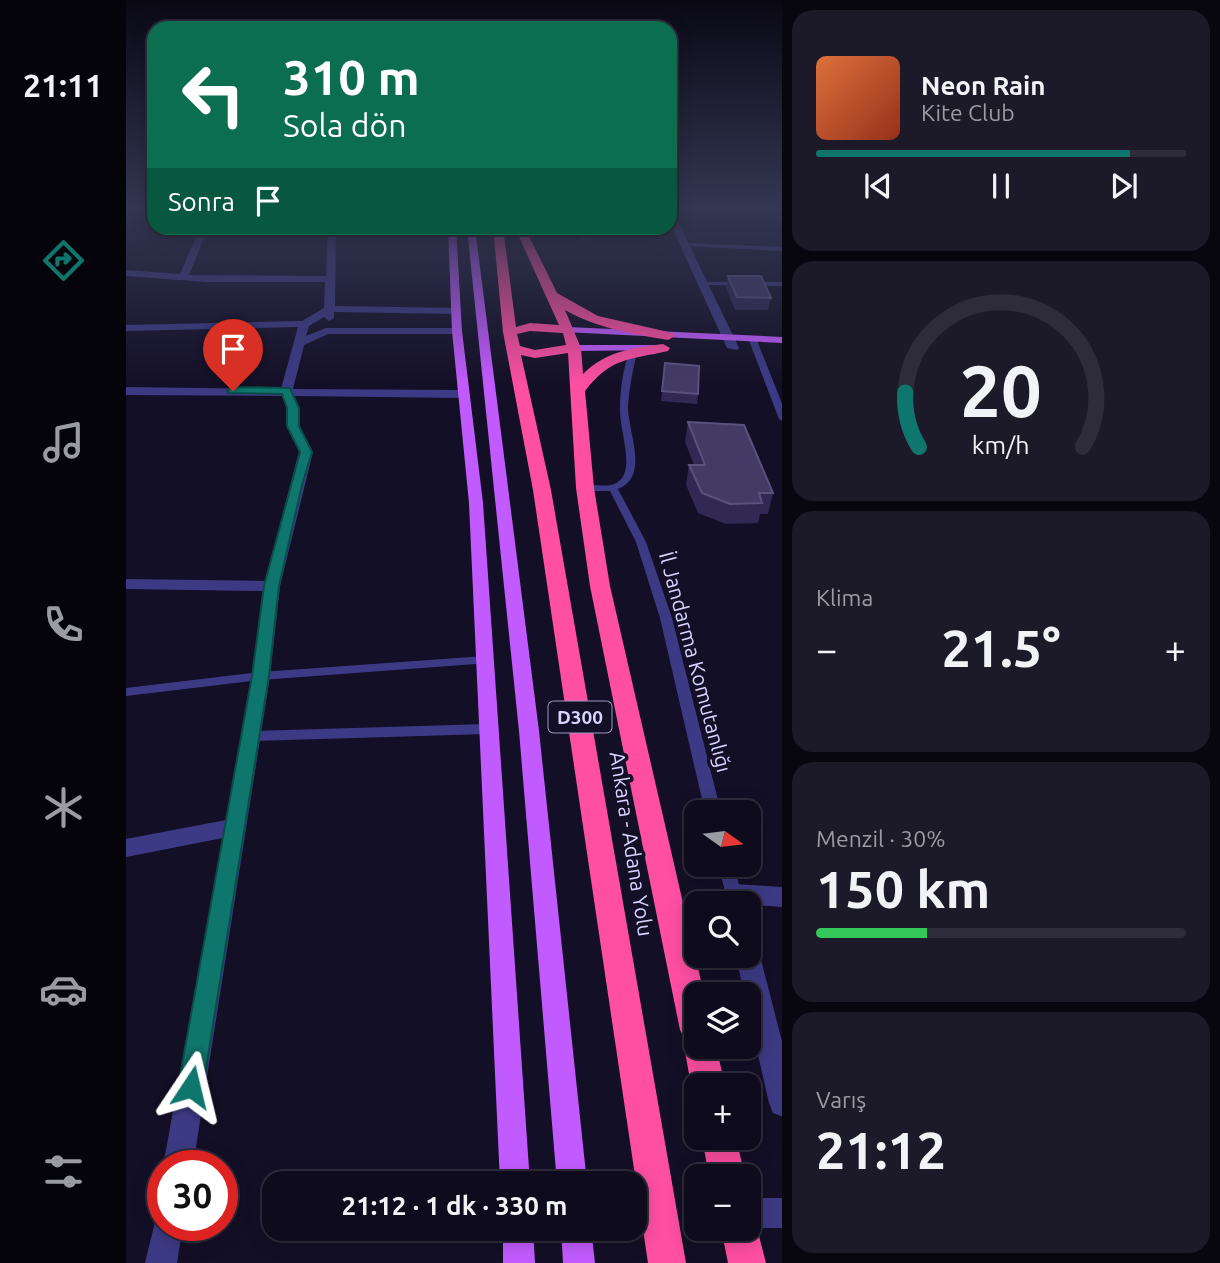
<!DOCTYPE html>
<html lang="tr">
<meta charset="utf-8">
<style>
:root{--surface:#0e0b1c;--page:#1c1929;--text:#f1f3f6;--muted:#9b9ba3;--line:#2e2b3b;--accent:#0f766e}
body{margin:0;font-family:Ubuntu,sans-serif;background:var(--page);color:var(--text);height:100vh;display:flex;flex-direction:column;font-size:26px;white-space:nowrap}
*{box-sizing:border-box;margin:0}
p{font-size:23px;color:var(--muted)}
.icon{flex:none;width:38px;height:38px;fill:none;stroke:currentColor;stroke-width:2;stroke-linecap:round;stroke-linejoin:round}
.map{position:relative;flex:1;overflow:hidden}
.sheet{display:flex;flex-direction:column;gap:10px;padding:10px;background:#08060f;width:438px}
.sheet>*{flex:none}
.top-card{position:absolute;left:21px;top:21px;width:530px;height:214px;border-radius:21px;box-shadow:0 4px 18px #0003,0 0 0 2px var(--line);background:#0b6e4f;color:#fff;overflow:hidden}
.needle{width:46px;rotate:104deg}
.fabs{position:absolute;left:558px;top:800px;display:grid;gap:14px}
.fabs a{display:grid;place-items:center;width:77px;height:77px;border-radius:14px;background:var(--surface);box-shadow:0 4px 18px #0003,0 0 0 2px var(--line);font-size:35px}
.speed{position:absolute;left:21px;top:1150px;display:flex;gap:14px;font-size:35px;font-weight:700;text-align:center}
.speed>*{display:grid;place-content:center;width:91px;height:91px;border-radius:50%;background:var(--surface);box-shadow:0 4px 18px #0003,0 0 0 2px var(--line);line-height:1}
.speed .limit{border:10px solid #d22;background:#fff;color:#111}
.pin{position:absolute;display:grid;place-items:center;width:60px;height:60px;color:#fff;margin:-72px -30px;border-radius:50% 50% 50% 0;rotate:-45deg;box-shadow:0 0 7px #0007}
.pin .icon{rotate:45deg}
.me{position:absolute;width:77px;margin:-38px;rotate:10deg;stroke-linejoin:round;filter:drop-shadow(0 0 5px #0008)}
.turn{display:flex;align-items:center;gap:24px;height:147px;padding:0 21px;font-size:32px}
.turn .icon{width:91px;height:91px;stroke-width:2.5}
.turn b{display:block;font-size:49px;line-height:60px}
.then{display:flex;align-items:center;height:66px;padding:0 21px;background:#0003;gap:14px;font-size:26px}
.big{font-size:52px;font-weight:600;line-height:1.1}
.sheet .card{flex:1;display:flex;flex-direction:column;justify-content:center;gap:10px;min-width:0;padding:0 24px;border-radius:21px;background:var(--page)}
.sheet .dial{align-items:center;gap:0}
.dial svg{height:182px;overflow:visible;fill:none;stroke:var(--line);stroke-width:7;stroke-linecap:round;text-anchor:middle}
.dial text{fill:var(--text);stroke:none}
.song{display:flex;align-items:center;gap:21px}
.cover{width:84px;height:84px;border-radius:10px;background:linear-gradient(135deg,hsl(20 70% 55%),hsl(10 70% 35%))}
.played{height:7px;border-radius:4px;background:linear-gradient(90deg,var(--accent) 85%,var(--line) 85%)}
.keys{display:flex;justify-content:space-around;direction:ltr}
.heat{display:flex;justify-content:space-between;align-items:center;font-size:38px;direction:ltr}
.charge{height:10px;border-radius:5px;background:linear-gradient(90deg,#34c759 30%,var(--line) 0)}
.trip{position:absolute;left:136px;top:1171px;width:385px;height:70px;border-radius:21px;background:var(--surface);box-shadow:0 4px 18px #0003,0 0 0 2px var(--line);font-weight:600;line-height:70px;text-align:center}
main{display:flex;flex:1;min-height:0}
.tabs{display:flex;flex-direction:column;width:126px;justify-content:space-around;align-items:center;background:#06040b;color:var(--muted)}
.tabs .icon{width:49px;height:49px}
.tabs .selected{color:var(--accent)}
.tabs b{font-size:32px;color:var(--text)}
.map>svg:first-child{display:block}
</style>
<main>
<nav class="tabs">
<b>21:11</b>
<svg class="icon selected" aria-label="directions" viewBox="0 0 24 24"><path d="M12 3l9 9-9 9-9-9zM9 14v-3h6M13 9l2 2-2 2"/></svg>
<svg class="icon" aria-label="music" viewBox="0 0 24 24"><path d="M9 18V5l10-2v13"/><circle cx="6" cy="18" r="3"/><circle cx="16" cy="16" r="3"/></svg>
<svg class="icon" aria-label="phone" viewBox="0 0 24 24"><path d="M5 4h4l2 5-3 2q2 4 5 5l2-3 5 2v4C11 20 4 13 5 4z"/></svg>
<svg class="icon" aria-label="climate" viewBox="0 0 24 24"><path d="M12 3v18M4 7l16 10M4 17L20 7"/></svg>
<svg class="icon" aria-label="car" viewBox="0 0 24 24"><path d="M5 17H2v-5l4-1 3-4h7l3 4 3 1v5h-3M9 17h6M6 11h13"/><circle cx="7" cy="17" r="2"/><circle cx="17" cy="17" r="2"/></svg>
<svg class="icon" aria-label="filters" viewBox="0 0 24 24"><path d="M4 7h16M4 17h16"/><circle cx="9" cy="7" r="2"/><circle cx="15" cy="17" r="2"/></svg>
</nav>
<div class="map">
<svg width="657" height="1263" viewBox="0 0 657 1263">
<rect width="100%" height="100%" fill="#130f26"/>
<g fill="none" stroke-linecap="round" stroke-linejoin="round">
<!-- lane -->
<path fill="#3d3a85" fill-rule="evenodd" d="M559 243 657 247V251L561 246Z
M576 282H657V286L578 285 576 284Z
M623 336 630 338 657 406V422L653 419 622 338Z
M504 350 511 352C507 370 503 389 502 407 502 433 524 476 492 489L520 542 546 618 595 812H579L534 618 510 542 484 491H459L454 488C466 480 484 492 495 479 508 465 493 428 494 409 494 390 497 368 504 350Z
M359 656 363 657 365 660 363 663 135 680 0 696V688L135 672Z
M361 724 366 726 368 729 366 732 361 734 125 741 120 739 118 736 120 733 125 731Z
M592 864H608L615 894 613 899 607 901 601 899Z"/>
<!-- street -->
<path fill="#3d3a85" fill-rule="evenodd" d="M544 211 548 213 613 348 611 350 601 348 544 223Z
M74 228H82L63 275 200 276 202 228H210L209 306 331 308 336 311 331 314 208 312V318L203 321 198 317 183 326 180 336 200 328H331L336 331 331 334H202L178 345 167 389 338 390 344 394 338 398 168 396 173 408V426L187 452 154 586 144 676 67 1166H37L97 838 0 857V839L100 820 126 676 137 591 0 589V579L139 581 173 452 161 426V408L156 396 0 395V387L155 389 172 327 0 331V325L176 321 198 308 199 282H80L0 276V270L54 274Z
M607 884 657 887V907L597 903 595 894 599 887Z
M623 946 631 948 634 956 657 1045V1117L647 1113 643 1103 623 1015V994H618L610 956H623Z
M623 1198H657V1228H623Z
M37 1212V1225H57L51 1263H19L31 1214Z"/>
<!-- primary -->
<path fill="#c25bff" fill-rule="evenodd" d="M322 228H330L336 331 357 503 404 1183H374L343 503 326 331Z
M341 228H349L413 731 461 1183H431L393 731Z
M442 327 657 337V343L438 332V328Z
M535 345 539 346V350L448 351 442 348 448 345Z
M377 1228H407L409 1263H377Z
M435 1228H465L469 1263H437Z"/>
<!-- highway -->
<path fill="#ff4fa3" fill-rule="evenodd" d="M367 228H377L390 327 404 323 433 325 389 228H399L431 293 472 316 547 333 549 336 542 340C506 334 471 328 439 310L455 348 457 374C480 351 506 348 537 344L544 348 542 351C503 360 485 357 459 391L468 488 484 586 578 994H570V1046H590L599 1085H570V1096L565 1085 558 1046 560 1041 554 1030 464 586 450 488 442 353 409 358 395 355 425 490 560 1263H522L407 490 377 332ZM404 331 437 333 440 345 409 350 394 346 391 334Z
M576 1138H610L619 1176H583Z
M623 1214 631 1228 640 1263H602L595 1228H623Z"/>
</g>
<!-- wall -->
<path fill="#312854" d="M450 228H468L467 239 456 242Z
M602 276 645 298 642 310H609L600 288Z
M539 363 572 394 571 404 535 401Z
M562 422 647 493 642 514H634L632 523 600 524 572 513 560 485 563 465H568L559 442Z"/>
<!-- shaded-wall -->
<path fill="#1d163a" d="M461 228H468L467 239 456 242 457 229Z"/>
<!-- building -->
<path fill="#433a66" stroke="#5a527e" stroke-width="2" d="M602 276H635L645 298 611 297Z
M539 363 573 366 572 394 536 391Z
M562 422 618 425 647 493H633L636 503 604 504 576 493 563 465H579Z"/>
<!-- sky -->
<linearGradient id="sky" x2="0" y2="1"><stop stop-color="#0a0815"/><stop offset="0.54" stop-color="#333752"/><stop offset="1" stop-color="#333752" stop-opacity="0"/></linearGradient>
<rect width="657" height="385" fill="url(#sky)"/>
<!-- route -->
<path fill="#0f766e" stroke="#0a4d48" stroke-width="2" d="M107 387 164 388 173 408V426L186 452 176 485 153 586 143 676 77 1087 74 1096 65 1100 56 1096 52 1087 126 676 138 586 174 452 161 426V408L156 394 103 393 101 391Z"/>
<g text-anchor="middle" stroke-width="7" stroke-linejoin="round" paint-order="stroke">
<!-- shield labels -->
<rect fill="#130f26" stroke="#9e99be" stroke-width="2" x="422.5" y="701.5" width="63" height="31" rx="5"/>
<g font-size="19" font-weight="bold" fill="#d9d4ff">
<text x="454" y="724">D300</text>
</g>
<!-- street labels -->
<g font-size="21" fill="#d9d4ff" stroke="#130f26">
<text transform="translate(569 662) rotate(75)" y="7">İl Jandarma Komutanlığı</text>
<text transform="translate(505 844) rotate(81)" y="7">Ankara - Adana Yolu</text>
</g>
</g>
</svg>
<div class="fabs">
<a><svg class="needle" viewBox="-14 -14 28 28"><path d="M0-13l5 13h-10z" fill="#e53935"/><path d="M0 13l5-13h-10z" fill="#9b9ba3"/></svg></a>
<a><svg class="icon" aria-label="search" viewBox="0 0 24 24"><circle cx="10" cy="10" r="6"/><path d="M15 15l6 6"/></svg></a>
<a><svg class="icon" aria-label="layers" viewBox="0 0 24 24"><path d="M12 4l9 5-9 5-9-5zM3 14l9 5 9-5"/></svg></a>
<a>+</a>
<a>−</a>
</div>
<div class="speed"><div class="limit">30</div></div>
<div class="pin" style="left:107px;top:391px;background:#d93025"><svg class="icon" aria-label="arrive" viewBox="0 0 24 24"><path d="M6 21V4h12l-3 4 3 4H6"/></svg></div>
<svg class="me" style="left:65px;top:1087px" viewBox="-20 -20 40 40"><path d="M0-17L14 15 0 8-14 15z" fill="#0f766e" stroke="#fff" stroke-width="4"/></svg>
<div class="trip">21:12 · 1 dk · 330 m</div>
<div class="top-card">
<div class="turn"><svg class="icon" aria-label="left" viewBox="0 0 24 24"><path d="M17 20v-9H6M10 6l-5 5 5 5"/></svg><div><b>310 m</b>Sola dön</div></div>
<div class="then">Sonra<svg class="icon" aria-label="arrive" viewBox="0 0 24 24"><path d="M6 21V4h12l-3 4 3 4H6"/></svg></div>
</div>
</div>
<section class="sheet">
<div class="card">
<div class="song"><i class="cover"></i><div><b>Neon Rain</b><p>Kite Club</p></div></div>
<div class="played"></div>
<div class="keys"><svg class="icon" aria-label="previous" viewBox="0 0 24 24"><path d="M18 5L8 12l10 7zM5 5v14"/></svg><svg class="icon" aria-label="pause" viewBox="0 0 24 24"><path d="M8 5v14M16 5v14"/></svg><svg class="icon" aria-label="next" viewBox="0 0 24 24"><path d="M6 5l10 7-10 7zM19 5v14"/></svg></div>
</div>
<div class="card dial"><svg viewBox="0 0 100 80">
<path d="M14 69A42 42 0 1 1 86 69"/>
<path d="M14 69A42 42 0 0 1 8 45" stroke="#0f766e"/>
<text x="50" y="56" font-size="32" font-weight="700">20</text>
<text x="50" y="72" font-size="11">km/h</text>
</svg></div>
<div class="card"><p>Klima</p>
<div class="heat"><a>−</a><b class="big">21.5°</b><a>+</a></div>
</div>
<div class="card"><p>Menzil · 30%</p><b class="big">150 km</b><div class="charge"></div></div>
<div class="card"><p>Varış</p><b class="big">21:12</b></div>
</section>
</main>
